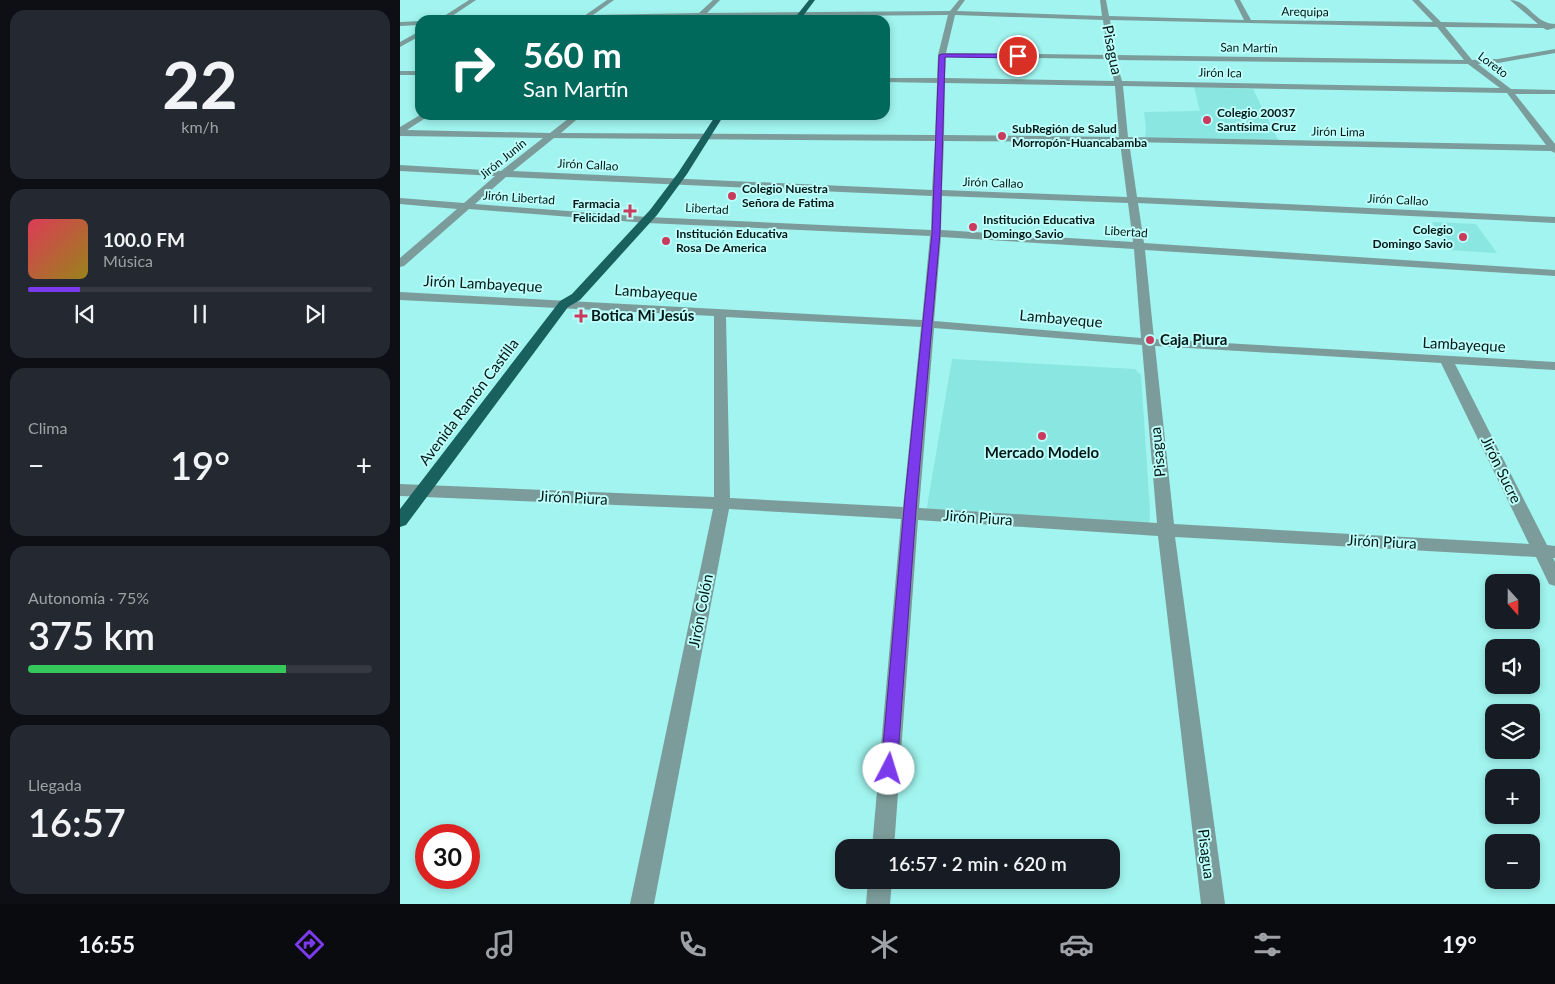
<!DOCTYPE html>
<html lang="es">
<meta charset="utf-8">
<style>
:root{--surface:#171b24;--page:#242831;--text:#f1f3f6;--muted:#9ea1a6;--line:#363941;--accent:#7c3aed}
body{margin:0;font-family:Lato,sans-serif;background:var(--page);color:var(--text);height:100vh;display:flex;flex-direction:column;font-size:19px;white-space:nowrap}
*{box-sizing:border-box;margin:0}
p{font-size:16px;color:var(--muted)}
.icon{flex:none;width:28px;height:28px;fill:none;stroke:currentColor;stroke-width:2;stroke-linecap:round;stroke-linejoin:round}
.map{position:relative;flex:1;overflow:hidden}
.details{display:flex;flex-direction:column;gap:10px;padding:10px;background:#0d0f14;width:400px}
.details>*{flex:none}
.banner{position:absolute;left:15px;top:15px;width:475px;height:105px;border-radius:15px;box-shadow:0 2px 8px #0003;background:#00695c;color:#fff;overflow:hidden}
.needle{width:32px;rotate:159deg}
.buttons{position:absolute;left:1085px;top:574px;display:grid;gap:10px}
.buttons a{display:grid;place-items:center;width:55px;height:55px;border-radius:10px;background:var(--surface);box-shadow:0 2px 8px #0003;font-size:25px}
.speed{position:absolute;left:15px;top:824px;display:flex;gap:10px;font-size:25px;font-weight:700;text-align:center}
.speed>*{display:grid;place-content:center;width:65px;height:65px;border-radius:50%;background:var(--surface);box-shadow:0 2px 8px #0003;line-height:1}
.speed .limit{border:8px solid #d22;background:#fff;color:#111}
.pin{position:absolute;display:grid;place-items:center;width:42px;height:42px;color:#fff;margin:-21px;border:2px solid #fff;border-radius:50%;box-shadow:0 1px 5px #0007}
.me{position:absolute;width:55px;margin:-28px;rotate:5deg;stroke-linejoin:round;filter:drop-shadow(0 0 4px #0008)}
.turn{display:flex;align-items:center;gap:18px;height:105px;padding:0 25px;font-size:22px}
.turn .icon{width:65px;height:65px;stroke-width:2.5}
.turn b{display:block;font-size:35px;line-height:42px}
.big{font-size:38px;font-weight:600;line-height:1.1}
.details .widget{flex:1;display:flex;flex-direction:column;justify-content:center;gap:8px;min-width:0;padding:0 18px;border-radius:15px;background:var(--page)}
.details .dial{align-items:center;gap:0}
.dial b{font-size:65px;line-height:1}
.song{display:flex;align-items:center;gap:15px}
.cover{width:60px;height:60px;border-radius:8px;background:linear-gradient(135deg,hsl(350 70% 55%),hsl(50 70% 35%))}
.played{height:5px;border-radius:2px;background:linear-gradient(90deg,var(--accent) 15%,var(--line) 15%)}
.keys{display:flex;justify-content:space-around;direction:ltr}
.heat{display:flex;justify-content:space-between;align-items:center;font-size:28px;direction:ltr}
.charge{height:8px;border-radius:4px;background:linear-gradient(90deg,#34c759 75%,var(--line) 0)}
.trip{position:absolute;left:435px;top:839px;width:285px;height:50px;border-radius:15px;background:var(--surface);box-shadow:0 2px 8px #0003;font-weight:600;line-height:50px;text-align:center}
.tabs{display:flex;height:80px;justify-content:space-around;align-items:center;background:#090b0e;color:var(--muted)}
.tabs .icon{width:35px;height:35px}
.tabs .active{color:var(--accent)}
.tabs b{font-size:22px;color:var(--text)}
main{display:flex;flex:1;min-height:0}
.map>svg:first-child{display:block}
</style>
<main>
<section class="details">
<div class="widget dial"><b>22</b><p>km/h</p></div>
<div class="widget">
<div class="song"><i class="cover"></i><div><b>100.0 FM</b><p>Música</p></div></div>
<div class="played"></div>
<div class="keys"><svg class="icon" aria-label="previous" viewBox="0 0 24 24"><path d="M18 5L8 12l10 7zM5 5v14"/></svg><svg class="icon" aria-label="pause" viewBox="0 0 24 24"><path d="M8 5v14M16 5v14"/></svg><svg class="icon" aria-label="next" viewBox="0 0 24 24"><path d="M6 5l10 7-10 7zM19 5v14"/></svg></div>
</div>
<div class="widget"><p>Clima</p>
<div class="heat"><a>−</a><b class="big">19°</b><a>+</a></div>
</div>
<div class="widget"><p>Autonomía · 75%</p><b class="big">375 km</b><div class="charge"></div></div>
<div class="widget"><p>Llegada</p><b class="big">16:57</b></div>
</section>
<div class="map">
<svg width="1155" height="904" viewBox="0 0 1155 904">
<rect width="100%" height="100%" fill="#a1f4ef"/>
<!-- built -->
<path fill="#89e6e1" d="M794 87 853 89 879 142 745 139 746 128 744 112 800 111Z
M1032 222 1076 224 1097 253 1049 250Z
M552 359 735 369 741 375 750 511 749 528 526 513Z"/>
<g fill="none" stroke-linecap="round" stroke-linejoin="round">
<!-- minor -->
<path fill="#7b9c9a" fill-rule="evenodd" d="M69 0H76L46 20H38Z
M207 0H214L193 15 299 13 313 0H320L307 13 550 11 559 0H565L557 11 702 16 700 0H706L709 16 844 20 834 0H840L851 20 1033 22 1012 0H1019L1041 22 1138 24 1110 0C1128 0 1135 24 1155 24V28L1147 30 1143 28 1045 27 1072 60 1098 59 1155 49V53L1098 63 1078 64 1111 89 1155 90V94H1115L1155 144V153L1151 151 729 142 737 197 1155 217V223L738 203 744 243 1155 270V276L745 250 754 339 1155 362V370L1055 364 1147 545 1155 546V558H1153L1155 562V586L1149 584 1136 557 775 537 825 904H801L758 536 518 520 494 848H472L501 519 329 509 254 904H230L313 509 0 496V484L314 497V316L0 300V292L522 320 530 236 247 223 69 209 4 266 0 267V258L57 209 0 204V198L64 203 95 176 0 171V165L101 171 143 138 0 136V127L20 115H30L7 130 150 133 173 115H182L161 133 535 135 537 83 485 82V78H537L538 55 548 15 303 17 298 20 295 17 82 20 85 18 184 16ZM555 15 703 20 708 55 546 53ZM710 20 1037 27 1064 60 715 55ZM546 57 709 59 714 81 545 78ZM716 60 1068 64 1100 88 722 81ZM545 83 715 86 719 137 544 135ZM723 86 1107 93 1146 145 728 137ZM154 138 535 141 532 190 113 171ZM544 141 720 142 727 197 542 190ZM106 177 532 196 531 230 247 217 75 204ZM542 196 728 203 733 242 541 230ZM541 237 734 249 741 338 534 321ZM326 317 521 327 503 507 330 498ZM534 328 742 345 757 523 519 508ZM755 346 1041 363 1129 544 774 524Z
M20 21V25L0 26V22Z
M20 31V36L0 47V42Z
M0 71H20V75H0Z
M468 880H492L490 904H466Z"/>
<!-- major -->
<path fill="#18615e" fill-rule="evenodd" d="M409 0H415L400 20H393Z
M316 115H324L287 174 257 215 180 300 168 307 6 525 0 527V509L160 301 172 294 250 210 278 173Z"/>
</g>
<!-- route -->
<path fill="#7c3aed" stroke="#51269a" d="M542 54H618L621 56 618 58 545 57 540 233 517 497 497 769 495 774 489 777 483 774 481 769 505 497 532 233 539 55Z"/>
<!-- markers -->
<g fill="#ca3a5d" stroke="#bdfefa" stroke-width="2">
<circle cx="807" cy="120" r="5"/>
<circle cx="602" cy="136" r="5"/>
<circle cx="332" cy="196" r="5"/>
<path d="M227.5 203.5h5v5h5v5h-5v5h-5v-5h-5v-5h5z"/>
<circle cx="573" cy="227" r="5"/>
<circle cx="1063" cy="237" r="5"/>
<circle cx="266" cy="241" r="5"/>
<path d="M178.5 308.5h5v5h5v5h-5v5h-5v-5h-5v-5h5z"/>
<circle cx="750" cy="340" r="5"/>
<circle cx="642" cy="436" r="5"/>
</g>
<g text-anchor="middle" stroke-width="4" stroke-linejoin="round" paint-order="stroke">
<!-- far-street labels -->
<g font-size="12" fill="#001716" stroke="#bdfefa">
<text transform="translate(905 12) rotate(1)" y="4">Arequipa</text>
<text transform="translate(849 48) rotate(1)" y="4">San Martín</text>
<text transform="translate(1093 65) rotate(37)" y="4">Loreto</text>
<text transform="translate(820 73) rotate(1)" y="4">Jirón Ica</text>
<text transform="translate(938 132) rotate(1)" y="4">Jirón Lima</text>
<text transform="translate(103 159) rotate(-39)" y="4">Jirón Junín</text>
<text transform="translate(188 165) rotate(3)" y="4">Jirón Callao</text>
<text transform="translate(593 183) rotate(2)" y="4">Jirón Callao</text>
<text transform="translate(119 198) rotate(4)" y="4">Jirón Libertad</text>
<text transform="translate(998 200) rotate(3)" y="4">Jirón Callao</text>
<text transform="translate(307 209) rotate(3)" y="4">Libertad</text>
<text transform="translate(726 232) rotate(4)" y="4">Libertad</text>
</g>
<!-- far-poi labels -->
<g font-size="12" font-weight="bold" fill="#001716" stroke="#bdfefa" text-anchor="start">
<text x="817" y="117">Colegio 20037<tspan x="817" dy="14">Santísima Cruz</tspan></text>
<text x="612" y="133">SubRegión de Salud<tspan x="612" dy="14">Morropón-Huancabamba</tspan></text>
<text x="342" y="193">Colegio Nuestra<tspan x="342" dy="14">Señora de Fatima</tspan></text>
<text x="220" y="208" text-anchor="end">Farmacia<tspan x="220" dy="14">Felicidad</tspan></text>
<text x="583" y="224">Institución Educativa<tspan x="583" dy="14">Domingo Savio</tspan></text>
<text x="1053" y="234" text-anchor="end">Colegio<tspan x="1053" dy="14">Domingo Savio</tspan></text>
<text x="276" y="238">Institución Educativa<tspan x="276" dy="14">Rosa De America</tspan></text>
</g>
<!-- street labels -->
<g font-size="15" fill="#001716" stroke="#bdfefa">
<text transform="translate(712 50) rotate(79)" y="5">Pisagua</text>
<text transform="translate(83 284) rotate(3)" y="5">Jirón Lambayeque</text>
<text transform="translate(256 293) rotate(4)" y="5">Lambayeque</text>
<text transform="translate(661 319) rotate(5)" y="5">Lambayeque</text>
<text transform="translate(1064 345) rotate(3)" y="5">Lambayeque</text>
<text transform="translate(69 402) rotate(-53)" y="5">Avenida Ramón Castilla</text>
<text transform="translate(758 452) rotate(-96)" y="5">Pisagua</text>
<text transform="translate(1101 470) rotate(64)" y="5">Jirón Sucre</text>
<text transform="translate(173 498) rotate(3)" y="5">Jirón Piura</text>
<text transform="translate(578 518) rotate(4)" y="5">Jirón Piura</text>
<text transform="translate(982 542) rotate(3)" y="5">Jirón Piura</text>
<text transform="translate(301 611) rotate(-79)" y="5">Jirón Colón</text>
<text transform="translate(806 854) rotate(83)" y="5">Pisagua</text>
</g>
<!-- poi labels -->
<g font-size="15" font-weight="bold" fill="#001716" stroke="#bdfefa" text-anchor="start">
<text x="191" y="321">Botica Mi Jesús</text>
<text x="760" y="345">Caja Piura</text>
<text x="642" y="458" text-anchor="middle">Mercado Modelo</text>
</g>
</g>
</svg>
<div class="buttons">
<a><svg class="needle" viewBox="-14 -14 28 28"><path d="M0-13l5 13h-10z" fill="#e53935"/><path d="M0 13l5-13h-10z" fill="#9ea1a6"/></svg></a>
<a><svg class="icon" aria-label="sound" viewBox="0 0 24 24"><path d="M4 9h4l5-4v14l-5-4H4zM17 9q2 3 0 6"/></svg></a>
<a><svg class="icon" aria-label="layers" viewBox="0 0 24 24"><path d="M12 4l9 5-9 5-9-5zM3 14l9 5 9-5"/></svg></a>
<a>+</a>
<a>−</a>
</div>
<div class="speed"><div class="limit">30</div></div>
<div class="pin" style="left:618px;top:56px;background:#d93025"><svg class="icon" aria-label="arrive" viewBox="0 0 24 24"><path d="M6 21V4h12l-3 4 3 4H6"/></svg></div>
<svg class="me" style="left:489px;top:769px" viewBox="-20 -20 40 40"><circle r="19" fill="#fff"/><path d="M0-13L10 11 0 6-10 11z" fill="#7c3aed"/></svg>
<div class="trip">16:57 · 2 min · 620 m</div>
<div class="banner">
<div class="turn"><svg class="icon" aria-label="right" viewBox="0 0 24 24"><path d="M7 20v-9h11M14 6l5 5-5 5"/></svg><div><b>560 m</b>San Martín</div></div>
</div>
</div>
</main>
<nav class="tabs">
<b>16:55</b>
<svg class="icon active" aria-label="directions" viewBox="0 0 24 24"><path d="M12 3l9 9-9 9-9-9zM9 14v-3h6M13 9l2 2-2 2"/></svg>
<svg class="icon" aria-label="music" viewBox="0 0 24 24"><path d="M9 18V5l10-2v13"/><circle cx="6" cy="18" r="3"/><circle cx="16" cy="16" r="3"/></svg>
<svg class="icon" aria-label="phone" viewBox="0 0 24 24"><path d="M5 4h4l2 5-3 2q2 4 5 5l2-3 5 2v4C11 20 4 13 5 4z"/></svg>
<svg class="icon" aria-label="climate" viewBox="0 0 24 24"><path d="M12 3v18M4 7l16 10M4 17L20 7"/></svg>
<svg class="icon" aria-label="car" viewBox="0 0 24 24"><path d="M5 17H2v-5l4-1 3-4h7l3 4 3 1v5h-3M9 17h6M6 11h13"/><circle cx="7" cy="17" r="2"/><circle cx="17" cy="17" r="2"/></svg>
<svg class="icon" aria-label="filters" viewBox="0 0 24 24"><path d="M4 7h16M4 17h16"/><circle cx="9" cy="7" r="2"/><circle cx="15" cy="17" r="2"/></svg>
<b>19°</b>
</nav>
